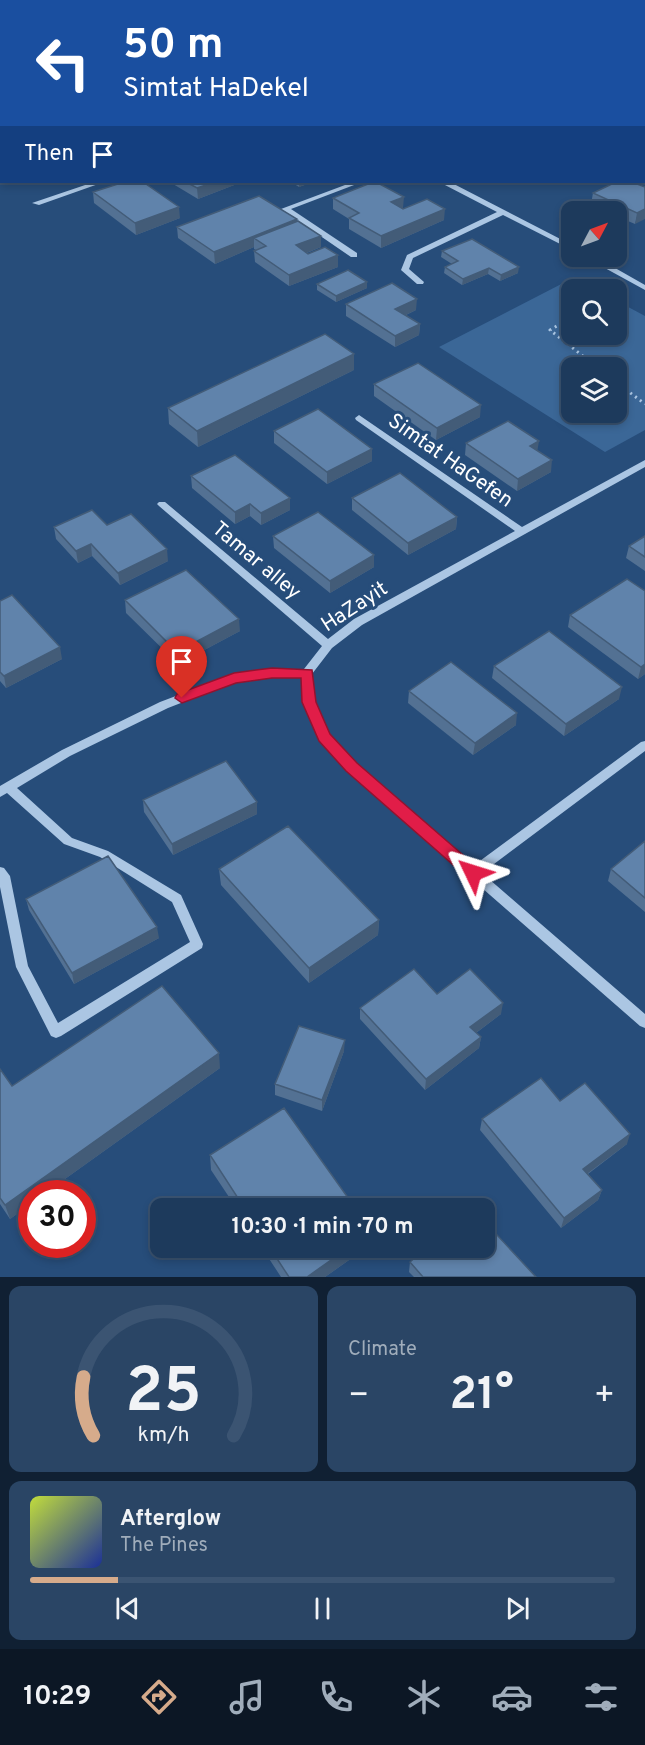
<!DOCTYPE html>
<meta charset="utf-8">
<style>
:root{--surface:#1d3a5c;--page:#2a4565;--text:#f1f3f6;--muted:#a0adbb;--line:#3b5472;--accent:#d6ab8b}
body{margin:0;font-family:Overpass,sans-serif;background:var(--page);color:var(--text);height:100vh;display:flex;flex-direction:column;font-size:22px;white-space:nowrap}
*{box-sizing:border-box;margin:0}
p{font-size:20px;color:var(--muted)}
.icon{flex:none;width:33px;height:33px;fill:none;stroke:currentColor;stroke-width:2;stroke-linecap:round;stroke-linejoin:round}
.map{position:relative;height:1277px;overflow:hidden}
.drawer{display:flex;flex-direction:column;gap:9px;padding:9px;background:#102033;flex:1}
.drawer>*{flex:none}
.guide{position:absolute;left:0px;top:0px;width:645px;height:183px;box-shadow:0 3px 9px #0003,0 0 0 2px var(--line);background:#1a4fa0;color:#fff;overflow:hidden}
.needle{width:39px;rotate:49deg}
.buttons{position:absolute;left:561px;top:201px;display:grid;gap:12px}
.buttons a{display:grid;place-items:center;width:66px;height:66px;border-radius:12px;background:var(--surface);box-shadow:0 3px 9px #0003,0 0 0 2px var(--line);font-size:30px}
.speed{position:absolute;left:18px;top:1180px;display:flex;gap:12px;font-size:30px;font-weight:700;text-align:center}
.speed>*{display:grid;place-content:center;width:78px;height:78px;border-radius:50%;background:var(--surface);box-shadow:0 3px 9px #0003,0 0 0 2px var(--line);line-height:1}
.speed .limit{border:9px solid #d22;background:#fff;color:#111}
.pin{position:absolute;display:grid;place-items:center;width:51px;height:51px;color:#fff;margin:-62px -26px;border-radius:50% 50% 50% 0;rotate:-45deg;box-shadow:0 0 6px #0007}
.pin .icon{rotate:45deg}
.me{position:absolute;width:66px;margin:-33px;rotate:311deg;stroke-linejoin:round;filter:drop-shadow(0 0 4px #0008)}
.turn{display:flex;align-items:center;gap:21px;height:126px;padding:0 24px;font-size:27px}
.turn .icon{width:78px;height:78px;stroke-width:2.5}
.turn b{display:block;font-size:42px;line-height:51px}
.then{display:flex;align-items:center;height:57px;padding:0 24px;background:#0003;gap:12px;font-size:22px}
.big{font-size:45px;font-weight:700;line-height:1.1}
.drawer .widget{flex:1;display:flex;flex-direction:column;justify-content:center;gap:9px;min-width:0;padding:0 21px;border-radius:12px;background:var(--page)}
.drawer .dial{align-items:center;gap:0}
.dial svg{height:156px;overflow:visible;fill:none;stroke:var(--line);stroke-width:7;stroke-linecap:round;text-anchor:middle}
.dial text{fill:var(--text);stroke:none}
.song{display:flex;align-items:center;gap:18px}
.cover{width:72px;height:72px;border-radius:9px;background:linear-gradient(135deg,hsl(70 70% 55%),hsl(230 70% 35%))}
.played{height:6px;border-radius:3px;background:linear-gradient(90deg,var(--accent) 15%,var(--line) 15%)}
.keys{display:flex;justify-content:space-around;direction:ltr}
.heat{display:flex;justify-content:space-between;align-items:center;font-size:33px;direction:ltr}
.drawer .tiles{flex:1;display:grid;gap:9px;grid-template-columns:1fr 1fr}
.widget:last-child{grid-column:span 2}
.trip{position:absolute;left:150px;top:1198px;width:345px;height:60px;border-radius:12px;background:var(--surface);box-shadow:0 3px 9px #0003,0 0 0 2px var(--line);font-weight:700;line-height:60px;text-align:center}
.dock{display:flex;height:96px;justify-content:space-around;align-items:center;background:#0c1725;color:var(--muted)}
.dock .icon{width:42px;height:42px}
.dock .on{color:var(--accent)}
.dock b{font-size:27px;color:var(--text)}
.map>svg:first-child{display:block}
</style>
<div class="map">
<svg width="645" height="1277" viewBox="0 0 645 1277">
<rect width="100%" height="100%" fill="#274d7a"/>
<!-- green -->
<path fill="#3b6797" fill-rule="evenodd" d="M573 278 595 289 572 290V334H616L617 301 645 316V430L605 452 439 347ZM572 368H616V412H572Z"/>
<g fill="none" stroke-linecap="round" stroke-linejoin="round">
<!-- path -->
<path stroke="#abc6e3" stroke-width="3" stroke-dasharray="2 4" stroke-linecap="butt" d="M572 317 550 330 598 368
M616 382 645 404"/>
<!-- minor -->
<path fill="#abc6e3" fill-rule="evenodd" d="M139 0H145L147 2H140Z
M292 0H301L289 2Z
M644 16H645V20H644Z
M94 182H104L39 205 32 203Z
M353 182H362L291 209 357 253V257H351L281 209Z
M443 182H450L572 245V250L503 215 413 258 409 269 424 282 423 284H417L401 270 407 255 497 212 443 184Z
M583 256H594L645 285V290Z
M359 415 522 527 645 460V467L362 625 332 648 312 674 314 702 329 735 355 764 473 866 641 742 645 741V751L482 873 645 1014V1028L640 1026 347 770 318 737 304 702 302 677H272L235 682 168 708 70 756 17 788 72 838 108 851 181 895 203 944 202 948 61 1036 56 1038 51 1036 16 967 0 887V867L4 868 10 876 28 966 58 1023 190 942 172 902 100 857 64 844 7 793 0 797V786L62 750 160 702 234 674 272 669H304L322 646 159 506 157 504 159 502H165L328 639 354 619 515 531 356 420 355 418Z"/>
</g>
<!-- wall -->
<path fill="#537193" d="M209 0H257L252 2H239L237 0 232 2H212Z
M173 182H242L198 199 173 184Z
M291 182H313L299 187Z
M645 187 635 224 616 216V212H607L591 204 593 193Z
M93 192 180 218 136 235 94 203Z
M333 198 403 208H402L444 220 381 248 349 229V219L333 209Z
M297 221 321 236V247L307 253 308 254 338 255V267L289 286 255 262 254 251 256 250 254 249V247L215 264 178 238 177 227Z
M442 251 518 273 500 281 488 274 462 285 444 273 445 267 452 264 441 257Z
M317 284 367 288 336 302 317 290Z
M346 304 416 310 406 315 420 324 419 335 395 347 346 316Z
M354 370 198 447 169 424 168 408Z
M374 384 480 417 436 440 374 396Z
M274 431 372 461 327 484 274 443Z
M466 443 538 451 551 472 517 491 465 455Z
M191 476 290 510 261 525 250 516 235 524 192 488Z
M352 498 457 517 456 529 408 555 352 510Z
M107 525 168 561 120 585 92 556 78 563 56 539 54 527Z
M273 536 374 555V567L330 593 274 548Z
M645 536V571L626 558 629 546Z
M645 591V674L638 679 568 627 570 615Z
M125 600 240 631 178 664 126 613Z
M0 601 62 659 6 688 0 681Z
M494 666 619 699 564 736 492 678Z
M409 691 516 725 473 755 408 703Z
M143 800 257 802V814L173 855 144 812Z
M645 841V912L608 881 611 869Z
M219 869 379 920 378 935 309 983 221 885Z
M26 899 159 938 74 984 29 910Z
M437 994 501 1014 476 1033 481 1037 479 1048 425 1090 360 1019V1008Z
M344 1051 322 1111 275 1095V1084Z
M220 1068 44 1194H32V1203L10 1219 0 1204V1069L12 1086Z
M482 1119 627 1144 588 1174 602 1190 598 1200 561 1228 480 1130Z
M210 1155 356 1209H237L211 1170Z
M262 1248H366L325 1277H281Z
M410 1262 536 1277H414L409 1272Z"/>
<!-- shaded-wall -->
<path fill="#435c78" d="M218 0H237L232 2H218Z
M243 0H257L252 2H243Z
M2 120V131L0 132V121Z
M215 182H242L198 199 197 188Z
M299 182H313L299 187Z
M404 197 403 208 391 213V202Z
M179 207 180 218 136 235 135 223Z
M445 209 444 220 381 248V236Z
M645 209V219L635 224 637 213Z
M297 219V230L254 238V247L215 264 214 252Z
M321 236V247L296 257V245Z
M338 255V267L289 286V275Z
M519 267 518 273 500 281 501 275Z
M489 268 488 274 462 285 463 279Z
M367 282V288L336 302V296Z
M417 299 416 310 395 320V309Z
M420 324 419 335 395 347V336Z
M354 354V370L198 447 197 431Z
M481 405 480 417 436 440 437 428Z
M539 441 537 453 530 446Z
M372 449V461L327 484V472Z
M552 460 551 472 517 491 518 479Z
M290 498V510L261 525V513Z
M250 504V516L235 524V512Z
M457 517 456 529 408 555V543Z
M91 544 92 556 78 563 76 551Z
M167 549 168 561 120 585 118 573Z
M374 555V567L330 593V581Z
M239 619 240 631 178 664 177 652Z
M60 647 62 659 6 688 4 676Z
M645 664V674L638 679 641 667Z
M622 687 619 699 564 736 566 724Z
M517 713 516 725 473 755 475 743Z
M257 802V814L173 855 172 844Z
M379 920 378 935 309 983V968Z
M157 927 159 938 74 984 72 973Z
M503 1003 501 1014 469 1038 470 1027Z
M481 1037 479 1048 425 1090 426 1079Z
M345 1040 344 1051 322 1111V1100Z
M219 1053 220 1068 44 1194H32V1203L10 1219 5 1205Z
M630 1134 627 1144 580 1179 583 1169Z
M602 1190 598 1200 561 1228 564 1218Z
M348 1248H366L325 1277H307Z"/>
<!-- building -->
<path fill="#6083ab" stroke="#435c78" stroke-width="1.5" d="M50 0H103L98 2H44Z
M343 0H380L383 2H338Z
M2 38V49L0 48V39Z
M0 72H2V99H0Z
M0 106 2 107V120L0 121Z
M644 151H645V169L644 170Z
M124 182H143L179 207 135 223 93 192Z
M186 182H215L197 188Z
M373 182H376L404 197 391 202 403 209 427 199 445 209 381 236 349 218 359 213 333 198Z
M616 182H632L645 187V209L637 213 593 193Z
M259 196 297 219 214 252 177 227Z
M298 221 321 236 296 245 308 254 325 247 338 255 289 275 254 251 266 246 254 238Z
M472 239 519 267 501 275 489 268 463 279 445 267 458 261 442 251Z
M348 270 367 282 336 296 317 284Z
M392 283 417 299 395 309 420 324 395 336 346 304Z
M325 334 354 354 197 431 168 408Z
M418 363 481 405 437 428 374 384Z
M318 409 372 449 327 472 274 431Z
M508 421 539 441 530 446 552 460 518 479 466 443Z
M235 455 290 498 261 513 250 504 235 512 191 476Z
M400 473 457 517 408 543 352 498Z
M92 510 107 525 131 514 167 549 118 573 91 544 76 551 54 527Z
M318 512 374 555 330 581 273 536Z
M645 536V557L629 546Z
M186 570 239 619 177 652 125 600Z
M627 579 645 591V664L641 667 570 615Z
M12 595 60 647 4 676 0 672V601Z
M549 631 622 687 566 724 494 666Z
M451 662 517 713 475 743 409 691Z
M226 761 257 802 172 844 143 800Z
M288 826 379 920 309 968 219 869Z
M645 841V898L611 869Z
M108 856 157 927 72 973 26 899Z
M414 969 437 994 470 969 503 1003 470 1027 481 1037 426 1079 360 1008Z
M162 986 219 1053 5 1205 0 1198V1069L12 1086Z
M299 1026 345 1040 322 1100 275 1084Z
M541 1078 560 1101 585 1083 630 1134 583 1169 602 1190 564 1218 482 1119Z
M284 1108 356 1209H245L210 1155Z
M484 1221 536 1277H423L410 1262 426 1248H484Z
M270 1248H348L307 1277H289Z"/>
<!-- route -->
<path fill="#e11d48" stroke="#92132f" stroke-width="1.5" d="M272 668 312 670 316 702 330 734 357 763 478 868 481 873 478 877 473 879 467 877 346 771 319 741 302 702 301 678H272L236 683 182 703 175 698 177 694 234 673Z"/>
<g text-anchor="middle" stroke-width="6" stroke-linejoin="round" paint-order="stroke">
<!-- street labels -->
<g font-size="21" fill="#fff" stroke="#274d7a">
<text transform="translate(451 460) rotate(35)" y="7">Simtat HaGefen</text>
<text transform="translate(257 560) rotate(40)" y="7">Tamar alley</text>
<text transform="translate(354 606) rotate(-33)" y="7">HaZayit</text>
</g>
</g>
</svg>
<div class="buttons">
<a><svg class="needle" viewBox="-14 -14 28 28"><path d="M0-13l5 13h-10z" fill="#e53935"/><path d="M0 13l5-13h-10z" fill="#a0adbb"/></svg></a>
<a><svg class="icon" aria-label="search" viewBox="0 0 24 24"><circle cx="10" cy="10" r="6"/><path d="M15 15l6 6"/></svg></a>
<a><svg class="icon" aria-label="layers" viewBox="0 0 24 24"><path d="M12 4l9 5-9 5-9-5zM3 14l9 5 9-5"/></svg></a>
</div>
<div class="speed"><div class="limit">30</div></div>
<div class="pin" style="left:182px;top:698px;background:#d93025"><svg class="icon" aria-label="arrive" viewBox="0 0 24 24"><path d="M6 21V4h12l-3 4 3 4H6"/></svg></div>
<svg class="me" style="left:473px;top:873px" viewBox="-20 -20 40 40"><path d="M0-17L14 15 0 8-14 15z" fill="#e11d48" stroke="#fff" stroke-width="4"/></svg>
<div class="trip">10:30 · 1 min · 70 m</div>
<div class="guide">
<div class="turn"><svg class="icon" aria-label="left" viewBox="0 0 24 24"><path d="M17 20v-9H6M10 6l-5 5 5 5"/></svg><div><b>50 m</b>Simtat HaDekel</div></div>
<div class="then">Then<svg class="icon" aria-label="arrive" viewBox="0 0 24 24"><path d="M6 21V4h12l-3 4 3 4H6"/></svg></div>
</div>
</div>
<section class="drawer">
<div class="tiles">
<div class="widget dial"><svg viewBox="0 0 100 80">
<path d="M14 69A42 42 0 1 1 86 69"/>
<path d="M14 69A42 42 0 0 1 9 39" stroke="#d6ab8b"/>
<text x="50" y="56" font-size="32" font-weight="700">25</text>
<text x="50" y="72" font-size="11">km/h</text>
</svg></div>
<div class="widget"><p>Climate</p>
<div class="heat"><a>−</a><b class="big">21°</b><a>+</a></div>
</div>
<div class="widget">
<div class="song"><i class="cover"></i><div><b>Afterglow</b><p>The Pines</p></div></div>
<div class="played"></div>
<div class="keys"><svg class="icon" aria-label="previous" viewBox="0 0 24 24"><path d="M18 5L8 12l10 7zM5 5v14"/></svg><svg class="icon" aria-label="pause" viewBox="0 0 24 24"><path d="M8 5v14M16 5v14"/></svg><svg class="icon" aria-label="next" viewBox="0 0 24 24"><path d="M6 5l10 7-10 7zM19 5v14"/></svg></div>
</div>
</div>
</section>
<nav class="dock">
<b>10:29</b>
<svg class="icon on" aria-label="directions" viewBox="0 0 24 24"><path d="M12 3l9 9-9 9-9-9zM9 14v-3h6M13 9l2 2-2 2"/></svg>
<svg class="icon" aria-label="music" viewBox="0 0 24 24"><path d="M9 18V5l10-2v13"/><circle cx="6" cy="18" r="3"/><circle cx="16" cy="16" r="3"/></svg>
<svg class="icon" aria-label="phone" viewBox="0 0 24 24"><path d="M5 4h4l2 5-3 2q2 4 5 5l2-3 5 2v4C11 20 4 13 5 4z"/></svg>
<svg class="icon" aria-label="climate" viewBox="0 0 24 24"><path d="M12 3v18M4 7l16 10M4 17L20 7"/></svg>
<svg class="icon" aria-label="car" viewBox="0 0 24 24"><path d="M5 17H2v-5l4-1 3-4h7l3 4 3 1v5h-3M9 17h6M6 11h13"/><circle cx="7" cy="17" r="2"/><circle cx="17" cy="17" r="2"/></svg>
<svg class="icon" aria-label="filters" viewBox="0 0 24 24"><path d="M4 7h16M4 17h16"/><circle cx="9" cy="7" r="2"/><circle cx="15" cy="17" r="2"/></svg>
</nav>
